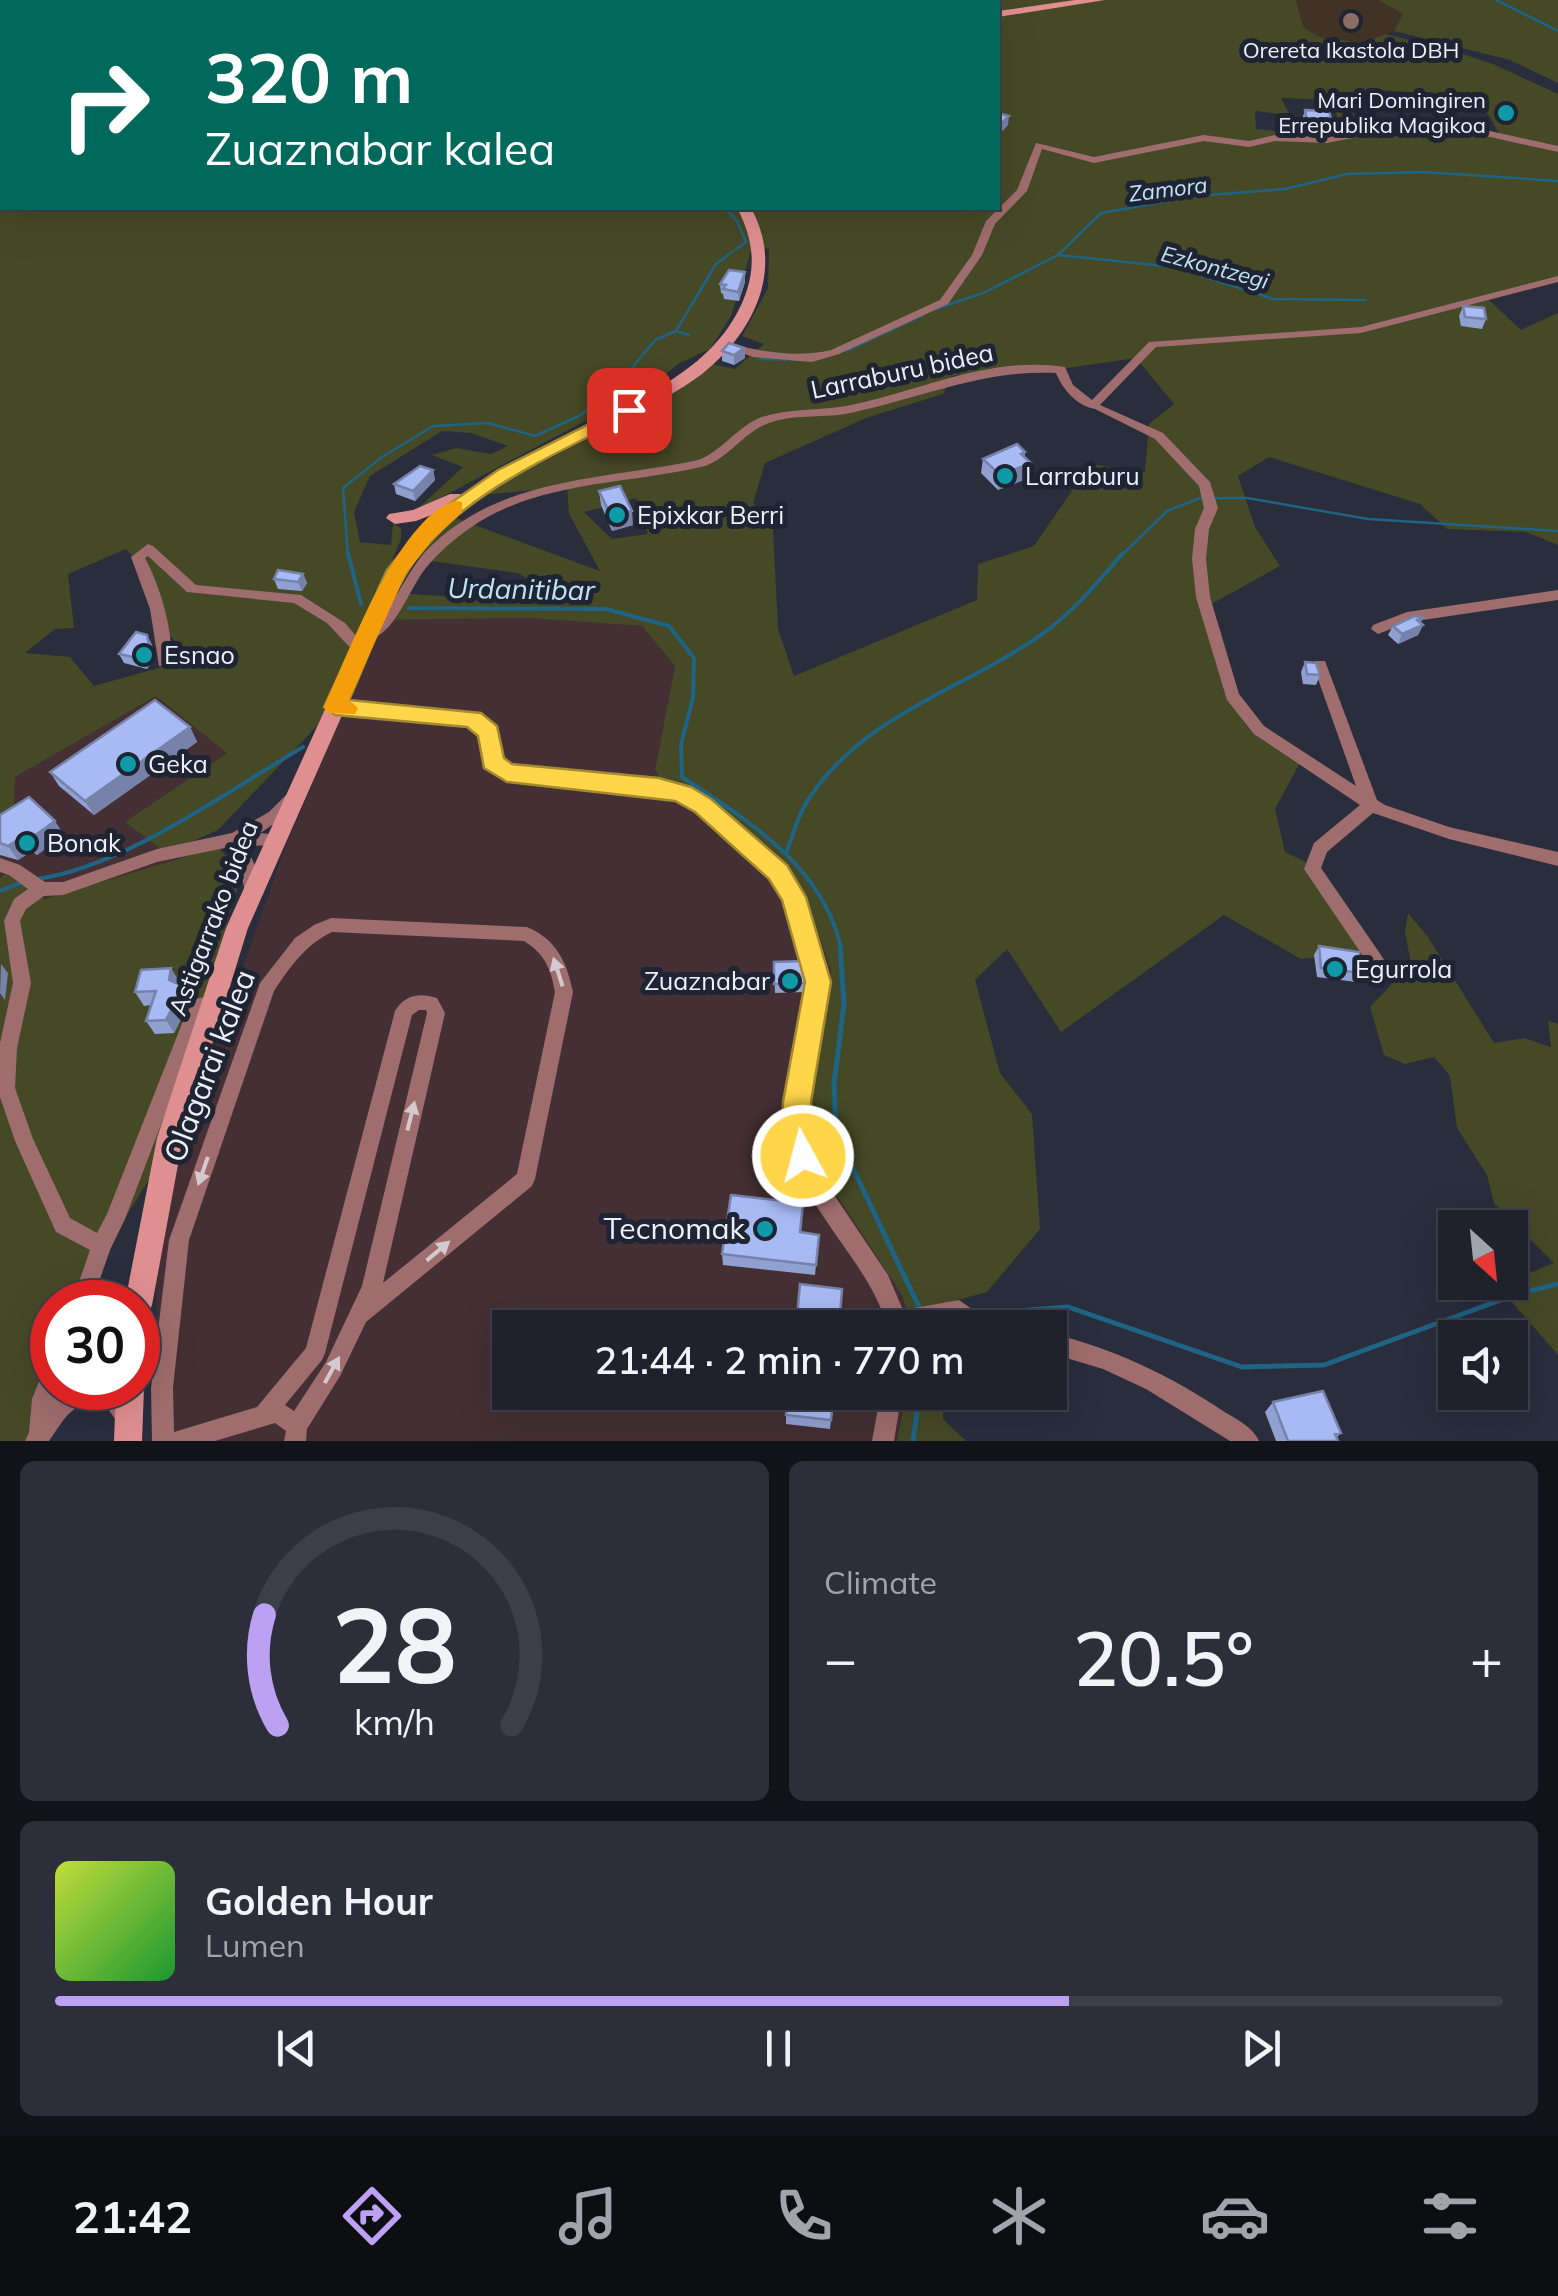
<!DOCTYPE html>
<meta charset="utf-8">
<style>
:root{--surface:#1f222d;--page:#2c2f39;--text:#f1f3f6;--muted:#a1a4aa;--line:#3c3f49;--accent:#bca0f2}
body{margin:0;font-family:Mulish,sans-serif;background:var(--page);color:var(--text);height:100vh;display:flex;flex-direction:column;font-size:38px;white-space:nowrap}
*{box-sizing:border-box;margin:0}
p{font-size:32px;color:var(--muted)}
.icon{flex:none;width:55px;height:55px;fill:none;stroke:currentColor;stroke-width:2;stroke-linecap:round;stroke-linejoin:round}
.map{position:relative;height:1441px;overflow:hidden}
.sheet{display:flex;flex-direction:column;gap:20px;padding:20px;background:#111319;flex:1}
.sheet>*{flex:none}
.guide{position:absolute;left:0px;top:0px;width:1000px;height:210px;box-shadow:0 10px 40px #0002,0 0 0 2px var(--line);background:#00695c;color:#fff;overflow:hidden}
.needle{width:65px;rotate:153deg}
.controls{position:absolute;left:1438px;top:1210px;display:grid;gap:20px}
.controls a{display:grid;place-items:center;width:90px;height:90px;border-radius:0px;background:var(--surface);box-shadow:0 10px 40px #0002,0 0 0 2px var(--line);font-size:50px}
.speed{position:absolute;left:30px;top:1280px;display:flex;gap:20px;font-size:50px;font-weight:700;text-align:center}
.speed>*{display:grid;place-content:center;width:130px;height:130px;border-radius:50%;background:var(--surface);box-shadow:0 10px 40px #0002,0 0 0 2px var(--line);line-height:1}
.speed .limit{border:15px solid #d22;background:#fff;color:#111}
.pin{position:absolute;display:grid;place-items:center;width:85px;height:85px;color:#fff;margin:-42px;border-radius:20px;box-shadow:0 5px 15px #0006}
.me{position:absolute;width:110px;margin:-55px;rotate:353deg;stroke-linejoin:round;filter:drop-shadow(0 0 8px #0008)}
.turn{display:flex;align-items:center;gap:35px;height:210px;padding:0 40px;font-size:45px}
.turn .icon{width:130px;height:130px;stroke-width:2.5}
.turn b{display:block;font-size:70px;line-height:85px}
.big{font-size:75px;font-weight:600;line-height:1.1}
.sheet .tile{flex:1;display:flex;flex-direction:column;justify-content:center;gap:15px;min-width:0;padding:0 35px;border-radius:15px;background:var(--page)}
.sheet .dial{align-items:center;gap:0}
.dial svg{height:260px;overflow:visible;fill:none;stroke:var(--line);stroke-width:7;stroke-linecap:round;text-anchor:middle}
.dial text{fill:var(--text);stroke:none}
.song{display:flex;align-items:center;gap:30px}
.cover{width:120px;height:120px;border-radius:15px;background:linear-gradient(135deg,hsl(70 70% 55%),hsl(130 70% 35%))}
.played{height:10px;border-radius:5px;background:linear-gradient(90deg,var(--accent) 70%,var(--line) 70%)}
.keys{display:flex;justify-content:space-around;direction:ltr}
.heat{display:flex;justify-content:space-between;align-items:center;font-size:55px;direction:ltr}
.sheet .tiles{flex:1;display:grid;gap:20px;grid-template-columns:1fr 1fr}
.tile:last-child{grid-column:span 2}
.trip{position:absolute;left:492px;top:1310px;width:575px;height:100px;border-radius:0px;background:var(--surface);box-shadow:0 10px 40px #0002,0 0 0 2px var(--line);font-weight:600;line-height:100px;text-align:center}
.tabs{display:flex;height:160px;justify-content:space-around;align-items:center;background:#0c0e12;color:var(--muted)}
.tabs .icon{width:70px;height:70px}
.tabs .on{color:var(--accent)}
.tabs b{font-size:45px;color:var(--text)}
.map>svg:first-child{display:block}
</style>
<div class="map">
<svg width="1558" height="1441" viewBox="0 0 1558 1441">
<rect width="100%" height="100%" fill="#292d3c"/>
<!-- industrial -->
<path fill="#432f34" d="M529 618 642 626 675 666 655 770 662 783 691 789 775 859 805 894 831 971 807 1125 826 1179 902 1295 912 1327 510 1328V1392L906 1393 897 1441H151L158 1373 155 1260 193 1109 284 850 383 620Z
M156 695 228 752 125 822 175 860 44 899 14 866 0 878V821L13 813 15 777Z"/>
<!-- education -->
<path fill="#413226" d="M1296 0H1378L1403 14 1394 31 1363 43 1319 37 1303 27Z"/>
<!-- green -->
<path fill="#454926" fill-rule="evenodd" d="M0 0H1296L1303 27 1319 37 1363 43 1386 34 1453 51 1493 64 1558 94V282L1483 299 1489 300 1521 330 1558 313V545L1526 532 1447 529 1420 504 1269 457 1238 476 1255 527 1280 566 1206 607C1233 640 1217 646 1225 682 1233 719 1271 742 1301 761L1275 809 1285 852 1306 862 1373 952 1301 959 1224 915 1061 1032 1007 949 975 980 1000 1073 1032 1114 1040 1229 987 1292 939 1305 942 1327H912L902 1295 826 1179 807 1125 831 971 805 894 775 859 691 789 663 783 655 770 675 666 642 626 529 618 383 620 395 593 503 600 538 585 518 573 416 559 453 517 600 571 569 514 567 487 480 495 654 404 712 364 735 369 764 344 742 336 768 288 769 249 752 248 731 316 710 349 678 364 653 385 414 512 463 467 432 455 456 448 491 454 508 446 471 433 442 431 370 476 354 512 360 542 391 545 393 524 401 528V539L380 589 375 590 367 623 317 726 218 830 166 853 125 822 227 753 156 696 15 777 14 813 0 821ZM2 2H998V208H2ZM1366 89 1478 97 1500 135 1471 131 1379 133 1326 142 1311 134 1256 129 1255 111 1290 115 1281 98 1334 100 1339 128 1354 127 1353 99 1369 100ZM1136 358 1174 404 1149 424 1145 472 1090 464 1034 546 978 564 977 600 794 676 778 629 773 529 753 503 765 463 866 418 943 394 952 376 1061 369ZM636 498 648 534 612 539 584 512ZM126 549 141 566 158 625 194 658 94 686 70 657 25 653 55 629 74 628 68 574Z
M1378 0H1558V83L1510 60 1394 31 1403 14Z
M218 847 242 873 153 1173 101 1257 82 1302H52V1374L25 1441H0V878L14 865 44 899Z
M1408 913 1428 937 1494 1043 1524 1038 1551 1047 1548 1021 1558 1024V1355L1498 1286 1554 1263 1494 1203 1487 1175 1457 1128 1450 1076 1434 1057 1405 1064 1384 1055 1370 1007 1411 964 1405 932Z
M906 1393H944L943 1419 966 1441H897Z"/>
<g fill="none" stroke-linecap="round" stroke-linejoin="round">
<!-- stream-far2 -->
<path stroke="#1f6484" stroke-width="2.5" d="M1496 0 1558 31
M935 2 959 0
M725 208 737 221 746 242 736 249
M1058 255 1174 267 1273 299 1366 300
M936 309 983 293 1058 255 1101 213 1197 196 1285 189 1347 174 1424 172 1558 181
M676 331 689 335
M846 351 923 315
M760 359 807 360
M348 556 343 488 382 457 433 426 488 423 535 436 581 415 626 375 655 340 676 331 716 264 733 251
M1121 556 1167 511 1200 498H1247L1368 519 1558 531"/>
<!-- stream-far1 -->
<path stroke="#1f6484" stroke-width="4" d="M348 553 361 604
M409 608 606 609 669 626 694 658 693 698 681 744 682 777C748 821 822 865 841 947
M786 854C793 835 798 814 810 797 864 716 958 691 1035 639 1070 616 1096 584 1123 553
M37 879C124 867 226 792 303 747
M0 891 23 882"/>
<!-- stream -->
<path stroke="#1f6484" stroke-width="5" d="M840 945 844 1004 834 1084 836 1133 921 1311
M977 1314 1068 1307 1242 1367 1324 1365 1517 1294 1558 1284
M913 1441 920 1392"/>
<!-- minor -->
<path fill="#9f6d6e" fill-rule="evenodd" d="M300 0H322L318 2H298Z
M560 0H568L569 2H561Z
M604 0H614L612 2H603Z
M1378 127H1472L1558 146V152L1472 133H1378L1327 143 1275 141 1249 147 1204 141 1094 163 1042 149 1027 191 995 224 982 255 948 304 839 354 812 362 753 357 722 346 728 343C761 352 797 358 831 350L940 300 972 255 986 221 1017 190 1036 143 1094 157 1204 135 1249 141 1275 135 1327 137Z
M1558 276V282L1361 333 1156 347 1100 405 1163 433 1210 482 1218 508 1209 529 1206 559 1210 597 1239 694 1264 726 1356 786 1313 665 1315 661H1325L1377 800 1385 805 1449 827 1558 852V866L1449 839 1373 813 1327 852 1321 868 1381 955 1384 960 1381 965 1375 967 1369 965 1304 869 1314 843 1360 805 1254 734 1227 700 1196 597 1192 559 1195 529 1204 508 1199 486 1155 439 1095 409C1077 406 1063 390 1056 373 982 369 917 400 845 414 820 418 793 414 769 423 744 432 730 457 705 466 627 485 539 480 470 528 453 540 438 553 425 569 409 589 392 643 362 640L360 636C367 629 376 624 382 615 401 593 409 567 431 546 504 476 605 480 698 460 723 451 737 426 762 417 789 408 818 411 846 406 919 392 989 355 1065 367L1073 385 1092 400 1149 342 1361 327Z
M148 544 153 546 196 585 301 595 345 623 368 650 366 654H356L327 623 294 603 187 592 148 556 145 558C159 583 177 639 169 666H159L150 609 131 557Z
M1558 590V600L1409 622 1378 634 1371 629 1373 625 1407 612Z
M335 701 477 715 494 728 499 759 510 767 659 781C698 792 725 815 756 842 767 852 780 862 789 874 814 907 830 964 826 1006 819 1066 792 1110 818 1171L888 1275 903 1310 959 1300 989 1321 992 1328H965L956 1321 917 1328H888C868 1259 803 1212 789 1141 780 1089 809 1042 809 992 808 957 798 912 777 884 764 866 745 852 728 837 709 820 690 803 665 795 649 790 630 790 613 789 577 786 542 782 507 779L487 766 482 735 468 724 335 713 328 707Z
M292 793 298 795 300 799C290 814 276 823 260 833L280 835 282 840 280 845 246 846C253 861 263 879 258 896L252 898 246 896 240 869 230 847 157 862 63 895 44 896 26 909 20 921 31 983 17 1048 15 1088 33 1139 70 1218 97 1233 107 1214 183 1021 195 999 210 996 216 999 219 1004 216 1009 206 1012 197 1030 125 1219 110 1250 92 1302H72L90 1250 56 1232 15 1141 0 1097V1043L13 983 4 921 14 899 28 889 9 875 0 872V858L20 865 45 882H63L157 849 232 833 269 812 286 795Z
M331 918 527 927C556 939 567 962 573 992L535 1179 532 1186 366 1322 340 1376 307 1429 306 1441H284L286 1431 275 1423 215 1441H152L151 1388 169 1240 260 983 295 938 314 925ZM332 932 524 941C545 954 551 969 555 992L517 1174 383 1283 445 1013 437 998C420 992 404 995 395 1011L306 1348 257 1407 174 1432 173 1388 189 1240 274 991C290 967 305 945 332 932ZM419 1010H426L427 1013 362 1286 326 1362 294 1411 285 1405 322 1360 325 1353 412 1015Z
M1050 1333C1112 1348 1170 1375 1223 1411 1236 1419 1253 1427 1259 1441H1230L1146 1389 1103 1369 1050 1353Z
M52 1364V1388H58L54 1396 61 1388H117L136 1416 133 1424 125 1427C113 1422 111 1408 100 1401 69 1405 66 1417 49 1441H25L29 1432 32 1399 45 1367Z
M881 1392H902L894 1441H872Z"/>
<!-- secondary -->
<path fill="#e08f91" fill-rule="evenodd" d="M1075 0H1105L998 17V11Z
M737 208H751C785 269 754 333 702 374 677 393 649 406 621 419 578 441 535 463 494 489 458 512 432 540 405 573L248 928 183 1138 152 1305 148 1315 138 1318V1302H125L157 1138 226 928 388 570 439 512 416 521 395 524 386 518 389 514 413 510 450 494H462C498 470 536 449 575 430 638 398 711 372 742 303 757 270 754 239 737 208Z
M138 1377 144 1388 142 1441H114L116 1388H138Z"/>
</g>
<!-- wall -->
<path fill="#90a0d1" d="M1305 110 1332 122 1330 132 1305 130 1302 119Z
M745 282 739 301 724 299 723 294 721 293 720 284Z
M1463 306 1486 319 1482 329 1461 326 1459 316Z
M744 348 745 358 734 365 722 361V351Z
M1025 452V457L1029 478 998 490 981 473 983 459Z
M433 470 435 480 415 501 396 494 394 484Z
M599 491 633 525 612 531 601 505Z
M303 574 307 583 302 591 278 589 274 579Z
M1423 618 1420 623 1423 625 1418 635 1398 644 1388 635 1393 626Z
M147 635 152 645 154 660 147 669 124 663 119 654Z
M1305 662 1320 675 1316 685 1303 684 1301 672Z
M190 727 197 742 94 815 59 786 50 772Z
M0 815 64 835 37 855 32 851 18 860 0 855Z
M1319 946 1362 973 1356 982 1317 977 1314 955Z
M774 962 805 983V992L775 993Z
M179 981V984L191 999 174 1033 155 1034 146 1021 151 1005 144 1006 135 992Z
M800 1233 819 1235 815 1275 723 1265 722 1254Z
M1273 1402 1341 1433 1337 1437 1338 1441H1276L1265 1412Z
M786 1415 831 1420 830 1429 786 1424Z"/>
<!-- shaded-wall -->
<path fill="#7682aa" d="M1009 116 1008 125 999 135 1000 125Z
M745 272V282L739 301 738 292Z
M744 348 745 358 734 365V355Z
M1025 452 1023 466 1031 463 1029 478 998 490 1000 475 1021 454Z
M433 470 435 480 415 501 413 491Z
M632 511 633 525 612 531 611 516Z
M303 574 307 583 302 591 298 582Z
M1423 618 1419 627 1423 625 1418 635 1398 644 1402 634 1417 620Z
M147 635 152 645 154 660 147 669 143 659Z
M190 727 197 742 94 815 85 801Z
M55 821 64 835 37 855 27 841Z
M22 837 32 851 18 860 8 846Z
M1 964 8 973 5 1000 0 993Z
M171 968 179 981 177 993 169 980Z
M183 986 191 999 174 1033 166 1020Z"/>
<!-- building -->
<path fill="#a8baf3" stroke="#7682aa" stroke-width="2.5" d="M1305 110 1329 111 1332 122 1307 121Z
M998 113 1009 116 1000 125H998Z
M729 270 745 272 738 292 723 289 726 285 720 284Z
M1463 306 1484 308 1486 319 1465 317Z
M729 343 744 348 734 355 722 351Z
M1017 444 1025 452 1021 454 1031 463 1000 475 983 459Z
M420 466 433 470 413 491 394 484Z
M620 486 632 511 611 516 599 491Z
M278 570 303 574 298 582 274 579Z
M1415 616 1423 618 1417 620 1423 625 1402 634 1393 626Z
M136 632 147 635 150 650 143 659 119 654Z
M1305 662 1316 663 1320 675 1307 674Z
M155 700 190 727 85 801 50 772Z
M29 797 55 821 27 841 22 837 8 846 0 843V815Z
M1319 946 1359 952 1362 973 1321 968Z
M804 961 805 983 774 984V962Z
M171 968 169 980 183 986 166 1020 146 1021 156 991 135 992 141 970Z
M731 1195 803 1203 800 1232 819 1235 816 1265 722 1254Z
M800 1284 842 1289 839 1328H796Z
M1323 1391 1341 1433 1335 1434 1338 1441H1288L1273 1402Z
M788 1392H834L831 1420 786 1415Z"/>
<!-- one-way arrows -->
<defs><path id="oneway-solid" d="M-6-.8H1V-3.2L6.5 0L1 3.2V.8H-6Z" transform="scale(2.5)"/></defs>
<g fill="#d5c9d0">
<use href="#oneway-solid" transform="translate(558 972) rotate(-108)"/>
<use href="#oneway-solid" transform="translate(411 1116) rotate(-76)"/>
<use href="#oneway-solid" transform="translate(203 1171) rotate(109)"/>
<use href="#oneway-solid" transform="translate(438 1251) rotate(-40)"/>
<use href="#oneway-solid" transform="translate(332 1370) rotate(-61)"/>
</g>
<!-- route -->
<path fill="#ffd54a" stroke="#a68a30" stroke-width="2.5" d="M629 404 635 406V413C557 455 454 494 406 574 383 612 368 659 349 700L481 713 497 726 504 758 512 764 659 778 691 787 711 799 787 865 806 897 831 982 811 1102V1129L817 1156 813 1166 803 1170 793 1166 782 1129 783 1102 805 982 782 900 769 879 695 812 675 801 507 782 484 768 478 736 467 727 335 715 324 707 387 570 429 518 498 470Z"/>
<!-- slow -->
<path fill="#f59e0b" d="M455 501 462 502V512L432 540 406 573 349 700 358 708 355 714 327 713 324 707C348 655 398 518 455 501Z"/>
<!-- markers -->
<circle fill="#8d6e63" stroke="#1f2432" stroke-width="4" cx="1351" cy="21" r="10"/>
<g fill="#0f9aa8" stroke="#1f2432" stroke-width="4">
<circle cx="1506" cy="113" r="10"/>
<circle cx="1005" cy="476" r="10"/>
<circle cx="617" cy="515" r="10"/>
<circle cx="144" cy="655" r="10"/>
<circle cx="128" cy="764" r="10"/>
<circle cx="27" cy="843" r="10"/>
<circle cx="1335" cy="969" r="10"/>
<circle cx="790" cy="981" r="10"/>
<circle cx="765" cy="1229" r="10"/>
</g>
<g text-anchor="middle" stroke-width="10" stroke-linejoin="round" paint-order="stroke">
<!-- far-poi labels -->
<g font-size="22" fill="#ecf0fa" stroke="#1f2432">
<text x="1351" y="58">Orereta Ikastola DBH</text>
<text x="1486" y="108" text-anchor="end">Mari Domingiren<tspan x="1486" dy="25">Errepublika Magikoa</tspan></text>
</g>
<!-- far-water labels -->
<g font-size="22" font-style="italic" fill="#bfe2f6" stroke="#1f2432">
<text transform="translate(1168 189) rotate(-7)" y="8">Zamora</text>
<text transform="translate(1215 267) rotate(15)" y="8">Ezkontzegi</text>
</g>
<!-- street labels -->
<g font-size="25" fill="#ecf0fa" stroke="#1f2432">
<text transform="translate(902 371) rotate(-12)" y="9">Larraburu bidea</text>
<text transform="translate(213 918) rotate(-69)" y="9">Astigarrako bidea</text>
</g>
<!-- poi labels -->
<g font-size="25" fill="#ecf0fa" stroke="#1f2432" text-anchor="start">
<text x="1025" y="485">Larraburu</text>
<text x="637" y="524">Epixkar Berri</text>
<text x="164" y="664">Esnao</text>
<text x="148" y="773">Geka</text>
<text x="47" y="852">Bonak</text>
<text x="1355" y="978">Egurrola</text>
<text x="770" y="990" text-anchor="end">Zuaznabar</text>
</g>
<!-- water labels -->
<g font-size="28" font-style="italic" fill="#bfe2f6" stroke="#1f2432">
<text transform="translate(521 589) rotate(1)" y="10">Urdanitibar</text>
</g>
<!-- near-street labels -->
<g font-size="30" fill="#ecf0fa" stroke="#1f2432">
<text transform="translate(210 1066) rotate(-69)" y="10">Olagarai kalea</text>
</g>
<!-- near-poi labels -->
<g font-size="30" fill="#ecf0fa" stroke="#1f2432" text-anchor="end">
<text x="745" y="1239">Tecnomak</text>
</g>
</g>
</svg>
<div class="controls">
<a><svg class="needle" viewBox="-14 -14 28 28"><path d="M0-13l5 13h-10z" fill="#e53935"/><path d="M0 13l5-13h-10z" fill="#a1a4aa"/></svg></a>
<a><svg class="icon" aria-label="sound" viewBox="0 0 24 24"><path d="M4 9h4l5-4v14l-5-4H4zM17 9q2 3 0 6"/></svg></a>
</div>
<div class="speed"><div class="limit">30</div></div>
<div class="pin" style="left:629px;top:410px;background:#d93025"><svg class="icon" aria-label="arrive" viewBox="0 0 24 24"><path d="M6 21V4h12l-3 4 3 4H6"/></svg></div>
<svg class="me" style="left:803px;top:1156px" viewBox="-20 -20 40 40"><circle r="17" fill="#ffd54a" stroke="#fff" stroke-width="3"/><path d="M0-11L8 9 0 5-8 9z" fill="#fff"/></svg>
<div class="trip">21:44 · 2 min · 770 m</div>
<div class="guide">
<div class="turn"><svg class="icon" aria-label="right" viewBox="0 0 24 24"><path d="M7 20v-9h11M14 6l5 5-5 5"/></svg><div><b>320 m</b>Zuaznabar kalea</div></div>
</div>
</div>
<section class="sheet">
<div class="tiles">
<div class="tile dial"><svg viewBox="0 0 100 80">
<path d="M14 69A42 42 0 1 1 86 69"/>
<path d="M14 69A42 42 0 0 1 10 35" stroke="#bca0f2"/>
<text x="50" y="56" font-size="32" font-weight="700">28</text>
<text x="50" y="72" font-size="11">km/h</text>
</svg></div>
<div class="tile"><p>Climate</p>
<div class="heat"><a>−</a><b class="big">20.5°</b><a>+</a></div>
</div>
<div class="tile">
<div class="song"><i class="cover"></i><div><b>Golden Hour</b><p>Lumen</p></div></div>
<div class="played"></div>
<div class="keys"><svg class="icon" aria-label="previous" viewBox="0 0 24 24"><path d="M18 5L8 12l10 7zM5 5v14"/></svg><svg class="icon" aria-label="pause" viewBox="0 0 24 24"><path d="M8 5v14M16 5v14"/></svg><svg class="icon" aria-label="next" viewBox="0 0 24 24"><path d="M6 5l10 7-10 7zM19 5v14"/></svg></div>
</div>
</div>
</section>
<nav class="tabs">
<b>21:42</b>
<svg class="icon on" aria-label="directions" viewBox="0 0 24 24"><path d="M12 3l9 9-9 9-9-9zM9 14v-3h6M13 9l2 2-2 2"/></svg>
<svg class="icon" aria-label="music" viewBox="0 0 24 24"><path d="M9 18V5l10-2v13"/><circle cx="6" cy="18" r="3"/><circle cx="16" cy="16" r="3"/></svg>
<svg class="icon" aria-label="phone" viewBox="0 0 24 24"><path d="M5 4h4l2 5-3 2q2 4 5 5l2-3 5 2v4C11 20 4 13 5 4z"/></svg>
<svg class="icon" aria-label="climate" viewBox="0 0 24 24"><path d="M12 3v18M4 7l16 10M4 17L20 7"/></svg>
<svg class="icon" aria-label="car" viewBox="0 0 24 24"><path d="M5 17H2v-5l4-1 3-4h7l3 4 3 1v5h-3M9 17h6M6 11h13"/><circle cx="7" cy="17" r="2"/><circle cx="17" cy="17" r="2"/></svg>
<svg class="icon" aria-label="filters" viewBox="0 0 24 24"><path d="M4 7h16M4 17h16"/><circle cx="9" cy="7" r="2"/><circle cx="15" cy="17" r="2"/></svg>
</nav>
